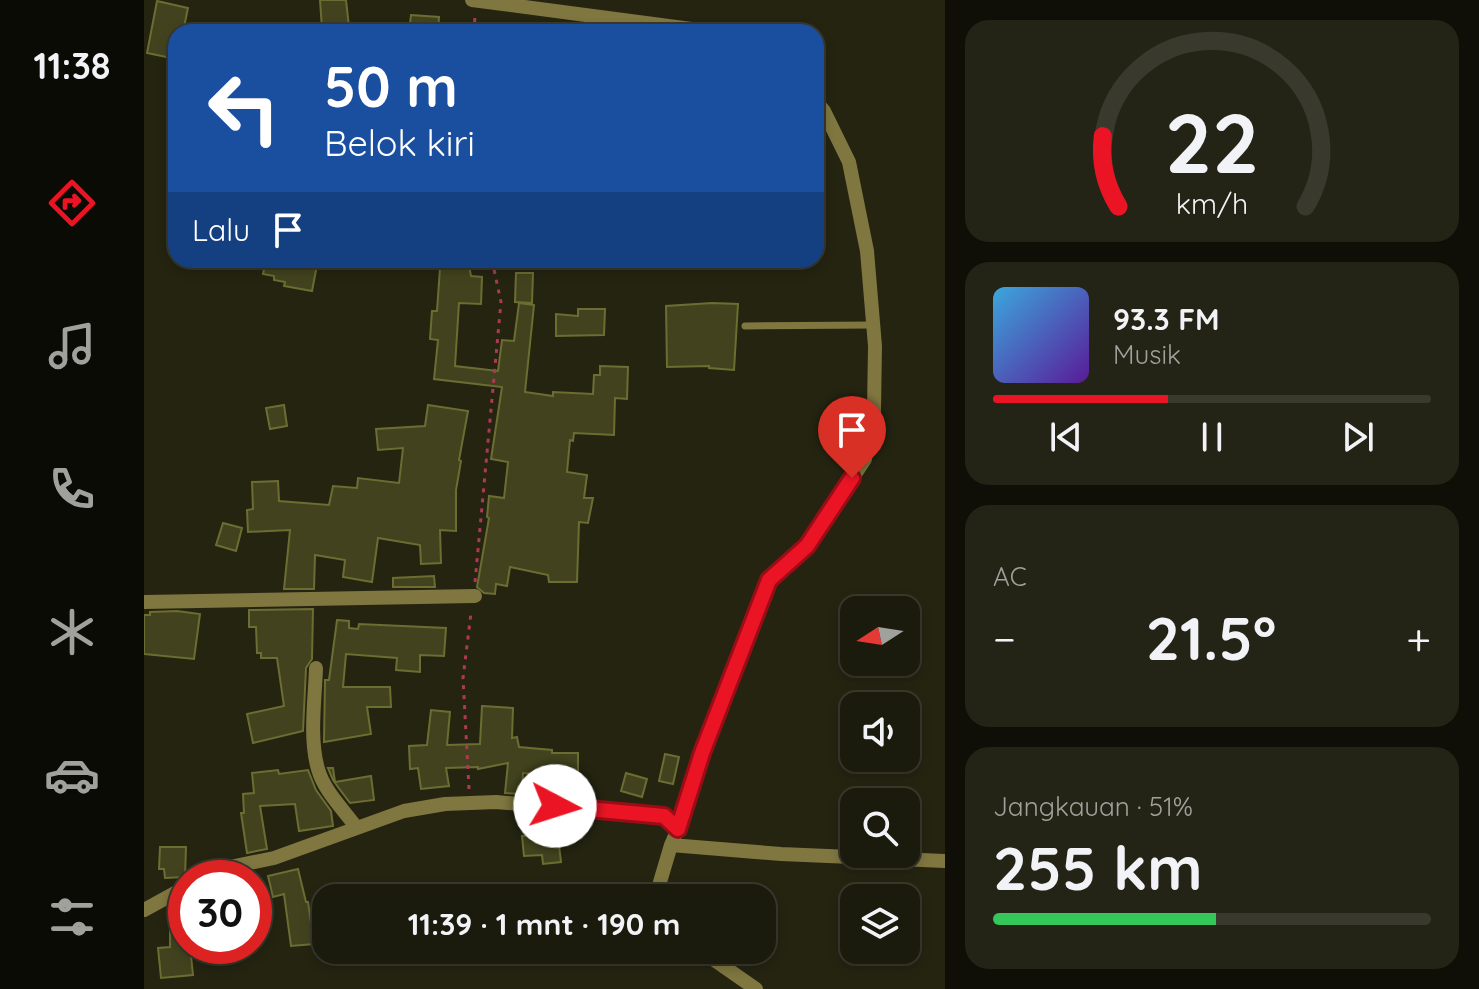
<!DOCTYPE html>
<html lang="id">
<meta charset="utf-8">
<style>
:root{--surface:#1b1b0d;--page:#242416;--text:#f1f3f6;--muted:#a0a19d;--line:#39392e;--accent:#eb1424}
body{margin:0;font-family:Quicksand,sans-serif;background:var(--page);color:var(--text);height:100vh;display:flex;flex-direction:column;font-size:30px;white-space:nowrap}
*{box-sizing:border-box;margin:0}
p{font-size:26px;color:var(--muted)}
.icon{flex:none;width:44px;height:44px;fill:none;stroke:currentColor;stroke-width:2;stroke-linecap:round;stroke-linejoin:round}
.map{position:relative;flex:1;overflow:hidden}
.drawer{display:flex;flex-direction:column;gap:20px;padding:20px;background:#0f0f07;width:534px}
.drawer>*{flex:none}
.banner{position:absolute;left:24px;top:24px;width:656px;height:244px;border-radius:24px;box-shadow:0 4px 12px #0003,0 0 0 2px var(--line);background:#1a4fa0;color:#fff;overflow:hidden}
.needle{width:52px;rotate:258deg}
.controls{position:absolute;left:696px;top:596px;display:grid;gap:16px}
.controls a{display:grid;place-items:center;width:80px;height:80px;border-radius:16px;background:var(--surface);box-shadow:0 4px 12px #0003,0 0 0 2px var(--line);font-size:40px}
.speed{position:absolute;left:24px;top:860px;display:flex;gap:16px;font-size:40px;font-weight:700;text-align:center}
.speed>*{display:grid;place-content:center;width:104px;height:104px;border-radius:50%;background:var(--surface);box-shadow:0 4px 12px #0003,0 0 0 2px var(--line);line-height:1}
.speed .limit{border:12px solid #d22;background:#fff;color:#111}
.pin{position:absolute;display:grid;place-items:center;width:68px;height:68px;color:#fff;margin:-82px -34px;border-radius:50% 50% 50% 0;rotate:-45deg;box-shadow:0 0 8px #0007}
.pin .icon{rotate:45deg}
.me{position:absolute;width:88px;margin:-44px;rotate:95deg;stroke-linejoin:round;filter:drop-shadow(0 0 6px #0008)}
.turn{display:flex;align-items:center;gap:28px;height:168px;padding:0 24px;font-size:36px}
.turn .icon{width:104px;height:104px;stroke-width:2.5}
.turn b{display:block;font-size:56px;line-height:68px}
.then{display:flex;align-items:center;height:76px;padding:0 24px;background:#0003;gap:16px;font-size:30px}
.big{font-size:60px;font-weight:700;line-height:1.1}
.drawer .widget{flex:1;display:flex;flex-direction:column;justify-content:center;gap:12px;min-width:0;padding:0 28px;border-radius:24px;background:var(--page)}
.drawer .dial{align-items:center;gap:0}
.dial svg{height:208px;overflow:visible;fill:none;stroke:var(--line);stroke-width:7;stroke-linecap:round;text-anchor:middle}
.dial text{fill:var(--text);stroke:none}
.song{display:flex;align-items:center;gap:24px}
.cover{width:96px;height:96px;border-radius:12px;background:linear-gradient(135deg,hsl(200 70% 55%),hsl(270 70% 35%))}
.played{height:8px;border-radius:4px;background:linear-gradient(90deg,var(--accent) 40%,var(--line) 40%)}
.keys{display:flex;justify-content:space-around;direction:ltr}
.heat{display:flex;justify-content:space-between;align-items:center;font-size:44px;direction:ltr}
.charge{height:12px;border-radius:6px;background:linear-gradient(90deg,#34c759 51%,var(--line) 0)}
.trip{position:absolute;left:168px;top:884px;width:464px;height:80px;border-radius:24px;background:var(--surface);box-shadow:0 4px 12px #0003,0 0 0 2px var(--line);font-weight:700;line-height:80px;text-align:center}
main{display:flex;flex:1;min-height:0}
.menu{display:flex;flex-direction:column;width:144px;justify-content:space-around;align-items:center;background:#0b0b05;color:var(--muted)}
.menu .icon{width:56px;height:56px}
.menu .on{color:var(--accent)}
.menu b{font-size:36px;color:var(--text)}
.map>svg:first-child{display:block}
</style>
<main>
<nav class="menu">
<b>11:38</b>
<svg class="icon on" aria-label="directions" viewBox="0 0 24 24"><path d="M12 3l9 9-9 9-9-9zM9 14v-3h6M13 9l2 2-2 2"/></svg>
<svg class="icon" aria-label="music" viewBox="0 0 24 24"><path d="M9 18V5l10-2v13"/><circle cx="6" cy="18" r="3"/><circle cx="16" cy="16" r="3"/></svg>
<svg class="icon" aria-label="phone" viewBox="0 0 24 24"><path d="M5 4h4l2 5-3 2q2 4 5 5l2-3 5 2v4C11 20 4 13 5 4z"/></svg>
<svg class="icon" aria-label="climate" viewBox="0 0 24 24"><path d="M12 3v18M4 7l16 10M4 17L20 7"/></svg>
<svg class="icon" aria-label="car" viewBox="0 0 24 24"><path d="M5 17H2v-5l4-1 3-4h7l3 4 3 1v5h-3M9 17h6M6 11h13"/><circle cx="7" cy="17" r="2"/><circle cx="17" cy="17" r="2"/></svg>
<svg class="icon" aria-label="filters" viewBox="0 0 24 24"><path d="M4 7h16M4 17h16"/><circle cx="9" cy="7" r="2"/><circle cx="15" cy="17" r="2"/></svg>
</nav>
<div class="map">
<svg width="801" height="989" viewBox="0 0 801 989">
<rect width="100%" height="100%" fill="#242411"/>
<!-- building -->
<path fill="#42431e" stroke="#6c6d32" stroke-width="2" d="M176 0H202L205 27 178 29Z
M13 1 44 8 39 32H32V59L3 53Z
M267 15 295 17 294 32H265Z
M122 260H174L168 291 140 286 141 282 130 280V276L119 274Z
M309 260H324L327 276 338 277 337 304 315 303 311 366 354 371 358 340 370 341 375 303 390 305 381 392 409 396V392L449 394 450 375H456V366L484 367 483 399 471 398 470 435 430 433 429 441 426 440 423 472 443 475 440 498H449L444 523 435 522 433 582H405L404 575 366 567 363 586 352 584 351 594 340 593 333 587 345 518 343 517 345 496 360 498 364 462 347 459 358 387 290 379 294 340 286 339 288 311H293L296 268 311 269Z
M372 273H389L388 303 371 302Z
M568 303 594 304 590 370 565 368V366L523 367 522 306Z
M434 309H461L460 335 412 336V314L434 316Z
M140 405 143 426 126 429 122 408Z
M284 405 324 411 315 460 317 461 312 490V531L296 530 297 563 277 564 276 545 234 538 228 582 199 577 201 560 171 555 170 589H140L146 530 104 532 103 510 109 509 108 482 134 481 135 501 185 505 189 486 213 488 214 478 255 483 259 448 234 450 232 429 281 426Z
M79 523 98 528 92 551 72 545Z
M290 576 291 587H249V578Z
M169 609 168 659 162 668 159 731 109 743 103 714 140 706 133 658H117V653H113L112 627H105V610Z
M33 611 56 614 50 659 0 654V615H6V612Z
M193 620 205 621V628L214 629 215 624 302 628 300 656 276 655V672L252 670 253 658 202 654 199 687H246L247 707H223L227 734 180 742 181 680H185Z
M338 706 369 708 368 738 373 737 375 747 408 750V753H434V785H412V776L379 773 378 794 361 793 364 763 334 769V767L302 768 305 786 277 789 274 768 266 769 265 746 283 745 287 710 306 712 303 745 336 744Z
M521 754 535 757 529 784 515 781Z
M184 768H189L191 782 227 776 230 800 206 803 194 787 189 780Z
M134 770 135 774 164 770 172 790 187 811 189 826 155 831 151 804 116 806 123 849 103 853 97 813H100L99 794 110 793 108 773Z
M482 773 503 779 498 797 477 791Z
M413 828 417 862 399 864 398 855 380 856 378 836 396 835 395 830Z
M16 847H42L41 877 21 878 20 869H15Z
M154 869 162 902H164L170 944 147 946 140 894 129 897 124 876Z
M26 907H42V946H46L49 975 17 978 14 948 26 947Z"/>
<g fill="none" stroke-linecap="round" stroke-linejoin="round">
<!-- path -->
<path stroke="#ad3954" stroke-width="3" stroke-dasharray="4 6" stroke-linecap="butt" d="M330 32 331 16
M331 582 357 302 348 260
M325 789 319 678 327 613"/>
<!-- service -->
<path stroke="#7f7640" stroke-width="7" d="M601 326 730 325"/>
<!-- minor -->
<path stroke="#7f7640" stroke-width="14" d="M328 0 570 32
M0 602 331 596
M172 668C171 700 165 738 174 769 180 791 199 809 212 827
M527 845 637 854 801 861
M60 878 81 868 130 858 260 811 301 804 352 802 520 816 534 829
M520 898 516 882 527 845 541 813 558 753 625 580 663 546 721 459 730 410 731 346 723 251 705 162 680 111 672 102
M0 910 42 887
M556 950 612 989"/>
</g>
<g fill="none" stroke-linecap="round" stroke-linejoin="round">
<!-- route casing -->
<g stroke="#990d17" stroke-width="20">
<path id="route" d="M411 806 520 816 534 829 558 753 625 580 663 546 708 478"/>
</g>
<!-- route -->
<use href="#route" stroke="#eb1424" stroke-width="14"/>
</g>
</svg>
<div class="controls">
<a><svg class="needle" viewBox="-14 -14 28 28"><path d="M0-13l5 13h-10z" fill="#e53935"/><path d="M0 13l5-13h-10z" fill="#a0a19d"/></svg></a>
<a><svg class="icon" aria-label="sound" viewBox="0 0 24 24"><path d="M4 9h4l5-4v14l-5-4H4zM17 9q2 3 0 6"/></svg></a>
<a><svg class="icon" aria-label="search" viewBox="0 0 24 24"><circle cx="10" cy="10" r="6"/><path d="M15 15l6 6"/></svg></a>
<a><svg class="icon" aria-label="layers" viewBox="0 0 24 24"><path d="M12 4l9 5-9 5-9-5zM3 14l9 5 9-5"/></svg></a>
</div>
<div class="speed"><div class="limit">30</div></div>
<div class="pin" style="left:708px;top:478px;background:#d93025"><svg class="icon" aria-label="arrive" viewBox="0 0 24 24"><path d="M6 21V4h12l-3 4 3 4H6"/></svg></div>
<svg class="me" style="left:411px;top:806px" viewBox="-20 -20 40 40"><circle r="19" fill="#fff"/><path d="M0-13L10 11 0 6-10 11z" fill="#eb1424"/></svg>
<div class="trip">11:39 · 1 mnt · 190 m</div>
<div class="banner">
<div class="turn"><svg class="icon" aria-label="left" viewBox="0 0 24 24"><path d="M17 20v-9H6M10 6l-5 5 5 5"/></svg><div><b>50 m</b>Belok kiri</div></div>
<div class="then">Lalu<svg class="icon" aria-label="arrive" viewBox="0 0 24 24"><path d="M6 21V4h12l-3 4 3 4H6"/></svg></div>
</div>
</div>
<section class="drawer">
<div class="widget dial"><svg viewBox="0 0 100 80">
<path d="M14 69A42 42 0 1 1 86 69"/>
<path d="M14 69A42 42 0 0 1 8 42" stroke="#eb1424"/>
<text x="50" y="56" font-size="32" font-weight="700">22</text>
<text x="50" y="72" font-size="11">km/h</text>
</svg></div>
<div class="widget">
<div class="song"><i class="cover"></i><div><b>93.3 FM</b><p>Musik</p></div></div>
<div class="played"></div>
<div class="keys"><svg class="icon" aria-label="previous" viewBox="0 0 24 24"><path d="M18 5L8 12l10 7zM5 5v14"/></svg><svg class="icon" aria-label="pause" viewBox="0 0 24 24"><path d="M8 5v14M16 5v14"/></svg><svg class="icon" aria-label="next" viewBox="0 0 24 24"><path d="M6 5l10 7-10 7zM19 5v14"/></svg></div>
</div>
<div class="widget"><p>AC</p>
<div class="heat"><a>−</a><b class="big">21.5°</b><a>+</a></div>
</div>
<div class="widget"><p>Jangkauan · 51%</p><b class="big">255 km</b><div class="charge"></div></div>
</section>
</main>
